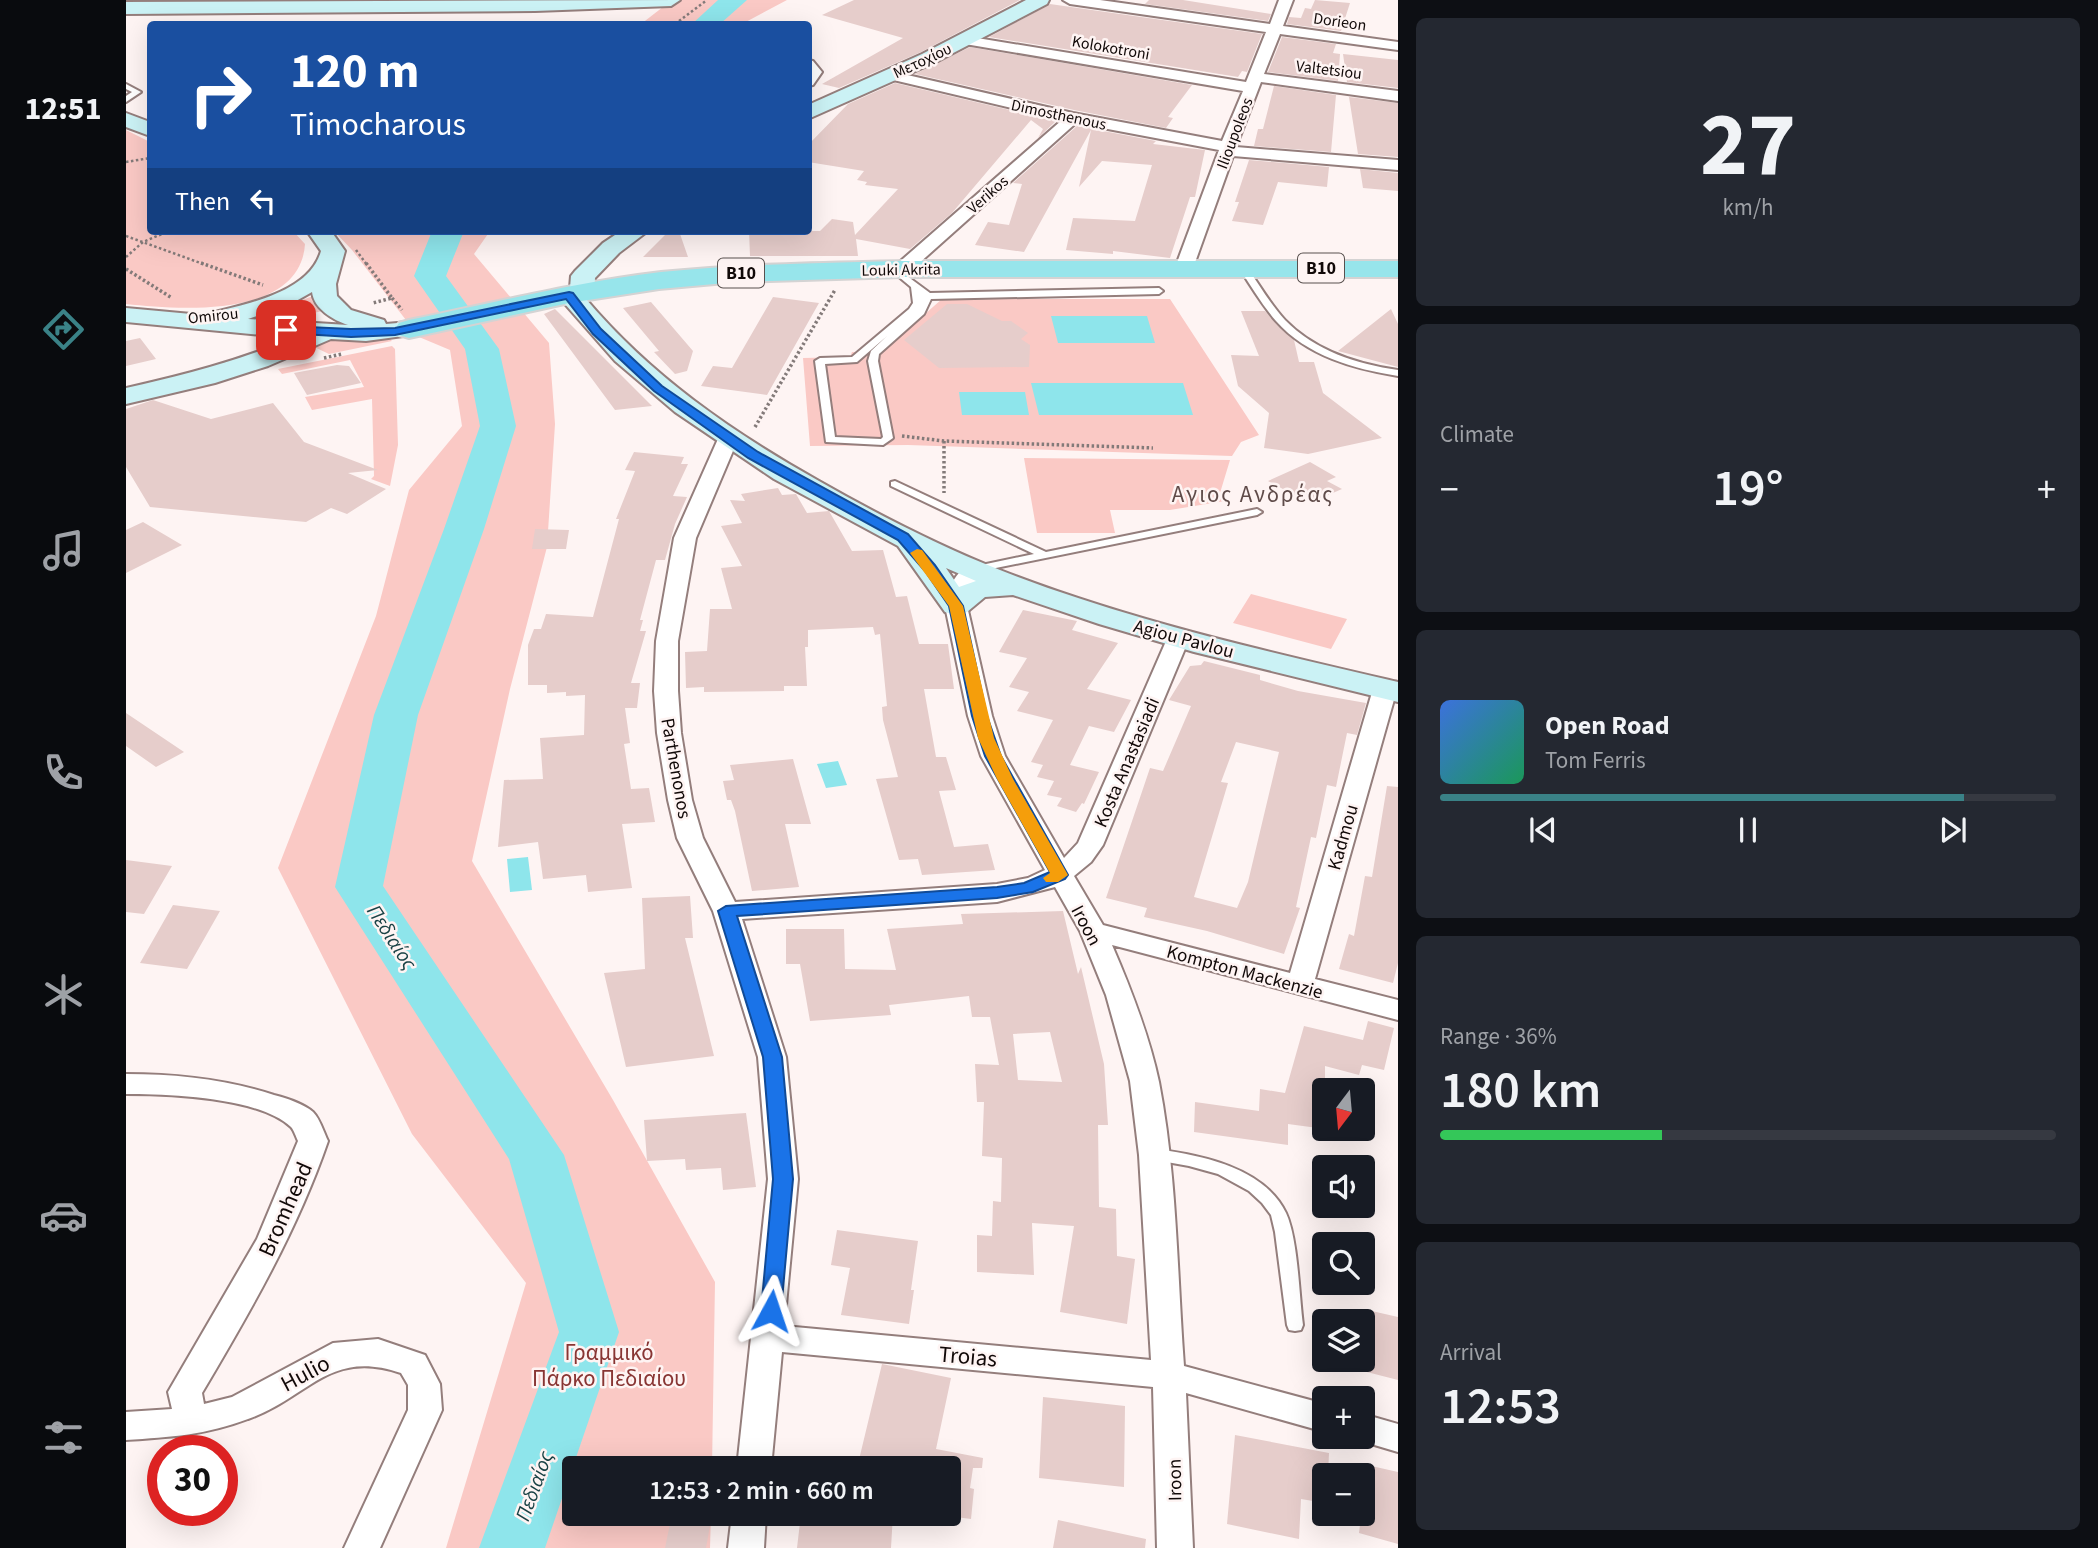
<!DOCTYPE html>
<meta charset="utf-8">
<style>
:root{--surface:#171b24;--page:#242831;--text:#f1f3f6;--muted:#9ea1a6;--line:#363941;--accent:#3a8287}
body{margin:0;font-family:"Source Sans 3",sans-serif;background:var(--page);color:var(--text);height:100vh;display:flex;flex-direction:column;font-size:26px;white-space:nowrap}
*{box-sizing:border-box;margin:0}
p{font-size:23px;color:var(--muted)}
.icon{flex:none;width:38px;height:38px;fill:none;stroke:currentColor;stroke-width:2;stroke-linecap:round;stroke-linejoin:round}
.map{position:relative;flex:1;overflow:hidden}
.side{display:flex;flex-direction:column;gap:18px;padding:18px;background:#0d0f14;width:700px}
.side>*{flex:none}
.guide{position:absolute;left:21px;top:21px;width:665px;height:214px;border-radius:7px;box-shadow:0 7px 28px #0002;background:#1a4fa0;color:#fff;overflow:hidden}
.needle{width:46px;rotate:196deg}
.controls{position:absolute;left:1186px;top:1078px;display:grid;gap:14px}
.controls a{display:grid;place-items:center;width:63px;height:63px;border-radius:7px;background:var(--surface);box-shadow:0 7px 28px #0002;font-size:35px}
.speed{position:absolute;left:21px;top:1435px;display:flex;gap:14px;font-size:35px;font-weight:700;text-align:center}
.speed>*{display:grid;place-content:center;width:91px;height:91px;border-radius:50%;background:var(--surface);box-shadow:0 7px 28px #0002;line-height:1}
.speed .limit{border:10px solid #d22;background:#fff;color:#111}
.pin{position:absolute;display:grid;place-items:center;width:60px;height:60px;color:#fff;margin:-30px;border-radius:14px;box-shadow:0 4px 10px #0006}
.me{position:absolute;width:77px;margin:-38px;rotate:5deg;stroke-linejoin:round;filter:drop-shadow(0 0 5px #0008)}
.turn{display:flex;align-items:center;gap:24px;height:147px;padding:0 28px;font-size:32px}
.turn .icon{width:91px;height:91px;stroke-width:2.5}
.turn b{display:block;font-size:49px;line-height:60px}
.then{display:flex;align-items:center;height:66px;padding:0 28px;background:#0003;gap:14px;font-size:26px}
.big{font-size:52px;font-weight:600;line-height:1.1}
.side .card{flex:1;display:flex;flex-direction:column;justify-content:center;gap:10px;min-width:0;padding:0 24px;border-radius:10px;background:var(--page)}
.side .dial{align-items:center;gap:0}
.dial b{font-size:91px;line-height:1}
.song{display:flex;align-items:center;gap:21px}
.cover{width:84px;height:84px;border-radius:10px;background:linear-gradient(135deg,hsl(220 70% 55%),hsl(150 70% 35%))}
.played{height:7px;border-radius:4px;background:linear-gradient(90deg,var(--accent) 85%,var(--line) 85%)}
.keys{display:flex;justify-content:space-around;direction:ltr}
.heat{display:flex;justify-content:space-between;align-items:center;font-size:38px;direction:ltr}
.charge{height:10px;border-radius:5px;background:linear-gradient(90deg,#34c759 36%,var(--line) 0)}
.trip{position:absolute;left:436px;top:1456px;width:399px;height:70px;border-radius:7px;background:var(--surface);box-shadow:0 7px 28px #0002;font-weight:600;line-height:70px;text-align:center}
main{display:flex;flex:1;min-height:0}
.dock{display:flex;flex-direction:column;width:126px;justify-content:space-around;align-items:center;background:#090b0e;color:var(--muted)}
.dock .icon{width:49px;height:49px}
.dock .current{color:var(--accent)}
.dock b{font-size:32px;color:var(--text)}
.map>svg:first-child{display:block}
</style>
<main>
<nav class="dock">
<b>12:51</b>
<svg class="icon current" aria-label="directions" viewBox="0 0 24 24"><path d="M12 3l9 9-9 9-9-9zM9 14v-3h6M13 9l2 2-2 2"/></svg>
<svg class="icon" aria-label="music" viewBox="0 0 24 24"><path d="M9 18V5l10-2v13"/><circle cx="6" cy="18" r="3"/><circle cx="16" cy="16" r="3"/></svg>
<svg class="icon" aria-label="phone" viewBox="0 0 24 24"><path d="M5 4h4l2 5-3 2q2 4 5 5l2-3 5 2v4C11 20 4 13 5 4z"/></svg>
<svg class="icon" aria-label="climate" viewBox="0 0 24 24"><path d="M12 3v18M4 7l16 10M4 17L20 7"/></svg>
<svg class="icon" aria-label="car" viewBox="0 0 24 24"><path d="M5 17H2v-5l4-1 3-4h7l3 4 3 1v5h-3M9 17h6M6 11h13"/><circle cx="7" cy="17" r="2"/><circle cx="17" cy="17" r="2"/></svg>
<svg class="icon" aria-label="filters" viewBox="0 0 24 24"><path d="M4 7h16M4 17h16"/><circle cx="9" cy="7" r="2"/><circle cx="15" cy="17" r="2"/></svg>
</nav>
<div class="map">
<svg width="1272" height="1548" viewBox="0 0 1272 1548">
<rect width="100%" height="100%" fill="#fef4f3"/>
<!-- green -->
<path fill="#fac9c5" d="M546 0H661L616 24H515Z
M0 130 24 142V231H167L179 244C174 319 54 310 0 304Z
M208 231H364L348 254 423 343 429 424 421 547 384 689 346 861 487 1100 589 1282 586 1468H448V1514H585L584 1548H320L400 1283 286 1134 152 868 250 616 283 490 336 426 324 350 293 337 226 250Z
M190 295 197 311 167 317 161 325 117 321Z
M816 299H1044L1133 435 1115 442 1106 456 782 445 684 446 677 358 724 357 726 352 757 351Z
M217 336 263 338 266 341 203 354 184 345Z
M266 346 269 349 272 445 264 486 245 479 248 476 246 399 186 410 179 397 238 387 224 360 156 374 152 369Z
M898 458 1104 460 1094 493 1099 501 1044 510H984L989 533H911Z
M1125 594 1221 619 1205 649 1107 623Z"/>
<!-- water -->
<path fill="#8ee5eb" d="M925 316H1021L1029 343H932Z
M905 383H1057L1067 415H913Z
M833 392H899L903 415H836Z
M712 761 721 785 700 788 691 764Z
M402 857 406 890 384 892 381 859Z"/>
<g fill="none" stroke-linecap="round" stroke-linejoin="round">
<!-- river -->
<path fill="#8ee5eb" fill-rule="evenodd" d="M592 0H621L594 24H566Z
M306 231H338L320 276 373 349 390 426 358 529 292 715 257 886 438 1155 493 1332 419 1548H353L433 1332 383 1159 209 887 248 715 318 529 354 426 339 349 288 276Z"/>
</g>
<!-- building -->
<path fill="#e6cdcb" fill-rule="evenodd" d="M728 0H894L795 52 713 88 696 84 777 38 696 15Z
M1023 0H1057L1145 14 1142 21 1019 4Z
M1189 0 1224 3 1215 31 1161 24 1163 17 1175 18 1179 8 1185 9Z
M924 4 1008 16 1136 34 1121 72 1116 71 1112 77 863 37Z
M1156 37 1210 44 1207 53 1214 54 1212 81 1142 72Z
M844 47 1066 85 1042 117 1047 118 1040 128 948 110 789 74Z
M1217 54 1272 60V88L1221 82Z
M769 83 930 121 912 138 917 129 905 120 826 213 784 249 730 239 732 256H624L623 231H694L706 219 727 222 729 235 772 189 739 185 741 182 731 180 738 171 682 162V145L722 104Z
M1148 86 1210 95 1205 152 1128 146 1132 129H1137Z
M1223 97 1272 103V157L1232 154Z
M951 126 1030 141 1027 144 1079 150 1069 197H1064L1044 258 987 251V254L940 250 947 218 1009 221 1026 165 976 161 953 187 965 130 898 252 849 245 862 222 883 225 896 184 887 183Z
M1123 160 1203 167 1201 187 1152 182 1137 225 1106 221 1113 202H1109Z
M1234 169 1272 173V191L1237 188Z
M543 231H553L562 257H517Z
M647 297 693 303 641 395 575 386 587 366 606 368Z
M525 302 567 351 561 371 549 374 528 352 533 351 497 308Z
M821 304H841L876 321H885L902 333 895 339 904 345 903 367 813 368 778 340Z
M429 309 526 406 489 410 418 314Z
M1265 309 1272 324V367L1212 351Z
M1115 311H1139L1168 340 1173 362H1188L1197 393 1256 438 1182 454 1138 448 1143 413 1112 386 1105 355 1133 356Z
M14 338 30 359 0 366V341Z
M211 365 223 366 235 383 181 395 168 373Z
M27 400 85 419 147 403 178 442 252 470 222 473 260 489 221 514 205 508 180 522 24 507 0 467V409Z
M508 452 558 457 555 464H562L547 496 561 497 549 524 539 560H530L514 620H517L514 631H520L505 683H514L511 708H499L504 743 498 744 505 789 523 788 529 822 496 824 506 888 462 892 460 875 417 879 412 842 372 847 378 780 417 779 414 738 458 735 459 695 440 696V692L421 693V685H402V645L408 629H415L420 614 467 617 493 519H490L509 471 499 470Z
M1184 462 1210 477 1201 481 1216 489 1191 500 1176 492 1168 495 1142 481Z
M652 488 656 495 670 494 681 513 703 511 726 551 757 550 770 597 781 596 793 644H822L828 689H798L810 757H820L830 790 813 791 828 847 862 844 869 870 796 875 792 859 773 860 750 779 772 777 757 720 756 707 761 706 754 634 749 635 747 627 682 630V647H679L681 686H658V691L578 692V687L560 688 559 652 581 651 584 609H606L595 568 616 566 595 526 616 523 604 500 619 501 615 494Z
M17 522 56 545 0 573V530Z
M409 529 443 530 440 549H406Z
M897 610 951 621 946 630 992 643 961 689 1005 700 988 732 963 726 944 765 973 772 958 804 956 803 950 812 931 806 936 798 921 795 928 781 911 777 917 765 905 762 927 720 891 711 903 692 883 687 901 658 873 652Z
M1078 661 1134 675V680L1172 691 1240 703 1231 735 1221 733 1210 787 1201 785 1190 838 1185 837 1170 907 1174 908 1158 954 1081 931 1018 917 1021 908 980 898 1024 768 1037 771 1065 706 1043 700 1064 666 1075 665ZM1110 742 1153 752 1122 882 1111 908 1068 897 1102 783 1095 782Z
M0 713 58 752 30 767 0 746Z
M667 759 685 824H659L673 887 626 891 609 811 605 800H601L597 781 608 780 604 765Z
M1261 786 1272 787V963L1267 983 1213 969 1223 934 1228 936 1239 876 1246 877Z
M0 860 46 866 18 914 0 912Z
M564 896 567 938H559L588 1056 500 1067 478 973 519 969 516 898Z
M47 905 94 911 61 969 14 963Z
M937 911 952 974 955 967 978 1064 982 1125H972L973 1207 990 1209 991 1256 1009 1259 1001 1324 934 1312 948 1226 906 1223 908 1275 851 1272V1235L866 1236 867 1201 875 1202 876 1158 856 1156 858 1102H851L849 1064 873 1065 864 1017H846L843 996 763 1005 765 1015 684 1021 674 964H660V929H718L719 969 770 970 761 929 837 924 835 914ZM924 1032 936 1082 892 1080 887 1034Z
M1242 1021 1268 1028 1258 1070 1236 1065 1233 1075 1199 1066V1129L1162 1124V1145L1068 1132 1069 1102 1133 1111 1134 1089 1159 1093 1178 1026 1237 1040Z
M620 1113 630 1187 597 1190 595 1168 560 1170 559 1159 521 1161 518 1120Z
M711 1230 792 1241 785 1290H788L783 1324 715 1315 724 1268 705 1265Z
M1237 1309 1272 1317V1380L1237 1371Z
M756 1364 825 1378 810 1449 857 1458 856 1468H847L844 1488 848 1489 845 1519 822 1516V1468H731Z
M917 1397 999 1406 998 1487 913 1478Z
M1109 1435 1203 1453 1202 1475H1199V1503L1175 1499 1173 1539 1101 1524Z
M1241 1465 1272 1472V1544L1233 1533Z
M546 1514H586L580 1548H539Z
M675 1514H767L765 1548H671Z
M932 1520 1020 1539 1019 1548H927Z"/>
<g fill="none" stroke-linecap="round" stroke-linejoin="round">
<!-- lane casing -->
<g stroke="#947e7c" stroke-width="4">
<path id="lane" d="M0 84 15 92 0 102V96L6 92 0 89Z
M1117 265 1120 266C1133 284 1144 304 1159 320 1189 351 1231 364 1272 370V376C1228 369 1181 356 1150 321 1136 305 1125 286 1113 268Z
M776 266 780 269 781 276 804 293 1033 288 1037 291 1033 294 805 299 798 314 753 354 752 361 767 438 757 445 700 442 689 361 694 358 726 357 783 309 787 303 785 287 773 277 772 269ZM761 336 745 351 742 361 757 437 755 439 709 437 699 364 731 362Z
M769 481 920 552 1131 509 1136 512 1131 515 850 572 846 571 845 569 846 567 908 554 765 486V482Z
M1029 1149C1074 1155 1138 1167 1160 1213 1172 1239 1173 1295 1177 1325L1175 1330 1169 1331 1163 1330 1161 1325 1149 1232 1145 1215 1136 1203 1123 1191 1092 1174 1063 1166 1024 1159 1022 1155 1024 1151Z"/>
</g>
<!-- street casing -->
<g stroke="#947e7c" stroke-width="4">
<path id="street" d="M937 0H974L1144 24 1153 0H1167L1157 26 1272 42V50L1154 34 1138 74 1272 91V101L1135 82 1110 147 1272 160V170L1107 156 1067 268 1058 273 1049 268 1093 150 950 123 782 273H770L767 269 770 265 936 120 759 78 757 75 759 72 764 71 947 113 1096 141 1117 91 839 44 832 40 839 36 1120 82 1140 32 944 4Z
M682 60 687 61 696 72 687 85 682 86Z
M602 433 609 435 612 439 570 538 552 641V691L555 733 566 800 577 838 609 902 871 884 902 878 919 870 855 756 842 716 819 606C822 587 833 560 857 565L860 570 844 589 841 606 866 716 879 756 938 858 952 843 1041 639 1044 634H1060L1063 639 977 845 965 862 948 876 977 925 1164 973 1247 689 1251 684H1267L1271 689 1189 979 1272 1000V1020L986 945C1005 989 1023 1035 1033 1082 1051 1175 1051 1272 1058 1366L1199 1404V1432L1060 1393 1067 1548H1031L1027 1387 656 1352 645 1468H611L642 1179 632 1057 587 911 551 838 542 800 531 733 528 691 530 641 548 538 592 439 595 435ZM929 887 954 931 980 995 1004 1081 1013 1155 1025 1360 658 1326 672 1179 660 1057 616 919 871 902Z
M0 1074C52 1074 99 1079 148 1095 160 1098 178 1104 187 1112 194 1119 198 1133 202 1141 171 1231 124 1312 76 1393L78 1404 106 1397 207 1343 252 1339 299 1355 314 1384 316 1410 254 1548H218L282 1410V1385L275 1373C203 1348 182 1398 122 1419 80 1435 45 1437 0 1440V1412L46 1409 42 1392 131 1239 172 1141C170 1137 168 1130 165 1127 133 1097 42 1094 0 1094Z
M1237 1414 1272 1424V1452L1225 1438 1237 1437Z
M606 1514H640L638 1548H602Z"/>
</g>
<!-- secondary casing -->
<g stroke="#947e7c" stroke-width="4">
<path id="secondary" d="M554 0 545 6 409 11 0 14V2Z
M900 0H923L921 4 810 62 682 119V105L796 54Z
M0 113 24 122V136L0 127Z
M181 231H205L219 251 210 284 211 296 225 310 258 320 260 324 283 322 292 324 295 329 292 334 240 341 205 339 142 366 89 383 0 404V388C58 375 112 361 167 338L0 322V308L87 316 89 312C125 303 184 291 195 251ZM186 292C188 309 207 320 222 325L122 319 163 305Z
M495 231H522L493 253 469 278 468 293 460 299C525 376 606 432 693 481 751 514 811 545 874 570 1002 620 1138 651 1272 682V702L1068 652 973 624 887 595 859 597 841 612 830 615 819 612 772 546 648 479 549 412 489 361 431 295 434 290 444 288 445 276 449 271 477 243ZM820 568 850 581 833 587Z"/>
</g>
<!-- primary casing -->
<g stroke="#d4d3d3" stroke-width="4">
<path id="primary" d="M776 261H1272V277H776L611 282 533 289 443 303 283 338 273 335 269 329 273 323 283 320C367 303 450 282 535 272 615 264 696 263 776 261Z"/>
</g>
<!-- path-far1 -->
<path stroke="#837a79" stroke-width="2.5" stroke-dasharray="2.5 2.5" stroke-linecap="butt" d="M549 24 581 0
M24 161V171
M0 162 24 158
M0 236 80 265
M230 250 241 265
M0 257 17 242 43 231"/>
<!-- path -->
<path stroke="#837a79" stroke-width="3.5" stroke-dasharray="2.5 2.5" stroke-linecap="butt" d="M75 263 137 285
M240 263 266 298 247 303
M0 269 46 298
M266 298 276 310
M198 358 216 354
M629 427 709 290
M776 436 818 441 1027 448
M818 441V493"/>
<!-- lane -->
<use href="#lane" fill="#fff" fill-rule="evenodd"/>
<!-- street -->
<use href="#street" fill="#fff" fill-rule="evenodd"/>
<!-- secondary -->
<use href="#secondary" fill="#cbf2f5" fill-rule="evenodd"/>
<!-- primary -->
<use href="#primary" fill="#97e5eb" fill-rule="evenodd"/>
</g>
<!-- route -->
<path fill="#1a73e8" stroke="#114b97" stroke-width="2" d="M443 292 447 293 475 329 536 386 632 452 782 534 809 565 837 606 861 716 875 756 942 875 939 879 907 892 871 898 611 916 656 1057 667 1179 655 1311 652 1317 645 1319 638 1317 635 1311 647 1179 637 1057 592 911 600 906 871 887 898 883 924 872 859 756 846 716 823 606 799 571 772 540 622 458 528 391 467 334 440 299 269 335 225 337 160 333 154 330 160 326 225 329 269 328Z"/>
<!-- slow -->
<path fill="#f59e0b" d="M791 549 796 550 837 606 868 738 887 779 942 875 932 882H920L917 878 924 873 871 779 852 738 823 606 784 553Z"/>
<g text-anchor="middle" stroke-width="5" stroke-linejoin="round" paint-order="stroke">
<!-- far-street labels -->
<g font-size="16" fill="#110908" stroke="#fef4f3">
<text transform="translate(1214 21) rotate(8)" y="6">Dorieon</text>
<text transform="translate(985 47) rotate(10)" y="6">Kolokotroni</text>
<text transform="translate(796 60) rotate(-25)" y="6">Μετοχίου</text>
<text transform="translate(1203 69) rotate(7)" y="6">Valtetsiou</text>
<text transform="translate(933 114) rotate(12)" y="6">Dimosthenous</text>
<text transform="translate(1108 133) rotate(-69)" y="6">Ilioupoleos</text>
<text transform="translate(861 194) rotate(-41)" y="6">Verikos</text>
<text transform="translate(775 269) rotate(-1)" y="6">Louki Akrita</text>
<text transform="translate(87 315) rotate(-6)" y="6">Omirou</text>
</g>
<!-- shield labels -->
<g fill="#fef4f3" stroke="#58504e" stroke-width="2">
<rect x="1172" y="253.5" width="46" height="29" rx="5"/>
<rect x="592" y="258.5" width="46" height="29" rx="5"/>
</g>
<g font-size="18" font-weight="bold" fill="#110908">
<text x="1195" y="274">B10</text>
<text x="615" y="279">B10</text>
</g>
<!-- street labels -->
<g font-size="19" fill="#110908" stroke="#fef4f3">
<text transform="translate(1058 638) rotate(15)" y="7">Agiou Pavlou</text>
<text transform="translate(1000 762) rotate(-67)" y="7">Kosta Anastasiadi</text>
<text transform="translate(551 768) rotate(80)" y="7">Parthenonos</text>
<text transform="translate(1216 837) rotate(-74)" y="7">Kadmou</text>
<text transform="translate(961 925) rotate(62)" y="7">Iroon</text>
<text transform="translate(1119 971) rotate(15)" y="7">Kompton Mackenzie</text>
<text transform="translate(1048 1480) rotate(-91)" y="7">Iroon</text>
</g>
<!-- water labels -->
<g font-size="21" font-style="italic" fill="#194245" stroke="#fef4f3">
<text transform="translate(266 937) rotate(57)" y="7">Πεδιαίος</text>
<text transform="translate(408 1486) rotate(-70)" y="7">Πεδιαίος</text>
</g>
<!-- quarter labels -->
<g font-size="23" letter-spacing="2" fill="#5f4b49" stroke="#fef4f3">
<text x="1127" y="502">Αγιος Ανδρέας</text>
</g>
<!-- near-street labels -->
<g font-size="23" fill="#110908" stroke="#fef4f3">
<text transform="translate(159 1209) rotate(-66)" y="8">Bromhead</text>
<text transform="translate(842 1356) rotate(5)" y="8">Troias</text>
<text transform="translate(179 1373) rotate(-28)" y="8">Hulio</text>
</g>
<!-- near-park labels -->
<g font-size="23" fill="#883533" stroke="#fef4f3">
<text x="483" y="1360">Γραμμικό<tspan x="483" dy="26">Πάρκο Πεδιαίου</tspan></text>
</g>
</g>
</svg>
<div class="controls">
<a><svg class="needle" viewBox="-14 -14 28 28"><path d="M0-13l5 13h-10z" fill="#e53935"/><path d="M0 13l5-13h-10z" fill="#9ea1a6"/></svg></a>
<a><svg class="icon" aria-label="sound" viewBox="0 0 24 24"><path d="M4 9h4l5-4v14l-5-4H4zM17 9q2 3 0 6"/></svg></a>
<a><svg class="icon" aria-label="search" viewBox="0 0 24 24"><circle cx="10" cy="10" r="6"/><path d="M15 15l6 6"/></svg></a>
<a><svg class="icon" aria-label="layers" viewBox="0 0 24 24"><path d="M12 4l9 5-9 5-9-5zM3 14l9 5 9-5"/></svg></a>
<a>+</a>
<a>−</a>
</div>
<div class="speed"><div class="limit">30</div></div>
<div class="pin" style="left:160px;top:330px;background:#d93025"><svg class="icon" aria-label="arrive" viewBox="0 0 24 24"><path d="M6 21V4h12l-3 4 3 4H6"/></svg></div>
<svg class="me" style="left:645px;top:1311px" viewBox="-20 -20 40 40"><path d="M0-17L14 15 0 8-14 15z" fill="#1a73e8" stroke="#fff" stroke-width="4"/></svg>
<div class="trip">12:53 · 2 min · 660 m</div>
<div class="guide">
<div class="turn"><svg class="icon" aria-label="right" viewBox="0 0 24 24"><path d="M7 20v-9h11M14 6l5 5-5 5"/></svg><div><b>120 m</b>Timocharous</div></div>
<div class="then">Then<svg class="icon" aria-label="left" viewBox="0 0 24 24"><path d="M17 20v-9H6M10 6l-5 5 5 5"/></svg></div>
</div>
</div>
<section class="side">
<div class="card dial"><b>27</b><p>km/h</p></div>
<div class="card"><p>Climate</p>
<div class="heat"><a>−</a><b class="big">19°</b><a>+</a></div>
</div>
<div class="card">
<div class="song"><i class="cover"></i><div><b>Open Road</b><p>Tom Ferris</p></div></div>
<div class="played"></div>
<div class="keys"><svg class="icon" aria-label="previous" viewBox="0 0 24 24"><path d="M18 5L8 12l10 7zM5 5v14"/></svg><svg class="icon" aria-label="pause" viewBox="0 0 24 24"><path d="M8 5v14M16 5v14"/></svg><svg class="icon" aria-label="next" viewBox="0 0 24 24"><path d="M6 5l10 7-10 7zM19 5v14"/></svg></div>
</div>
<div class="card"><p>Range · 36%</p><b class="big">180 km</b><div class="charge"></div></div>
<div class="card"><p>Arrival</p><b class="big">12:53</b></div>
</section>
</main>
